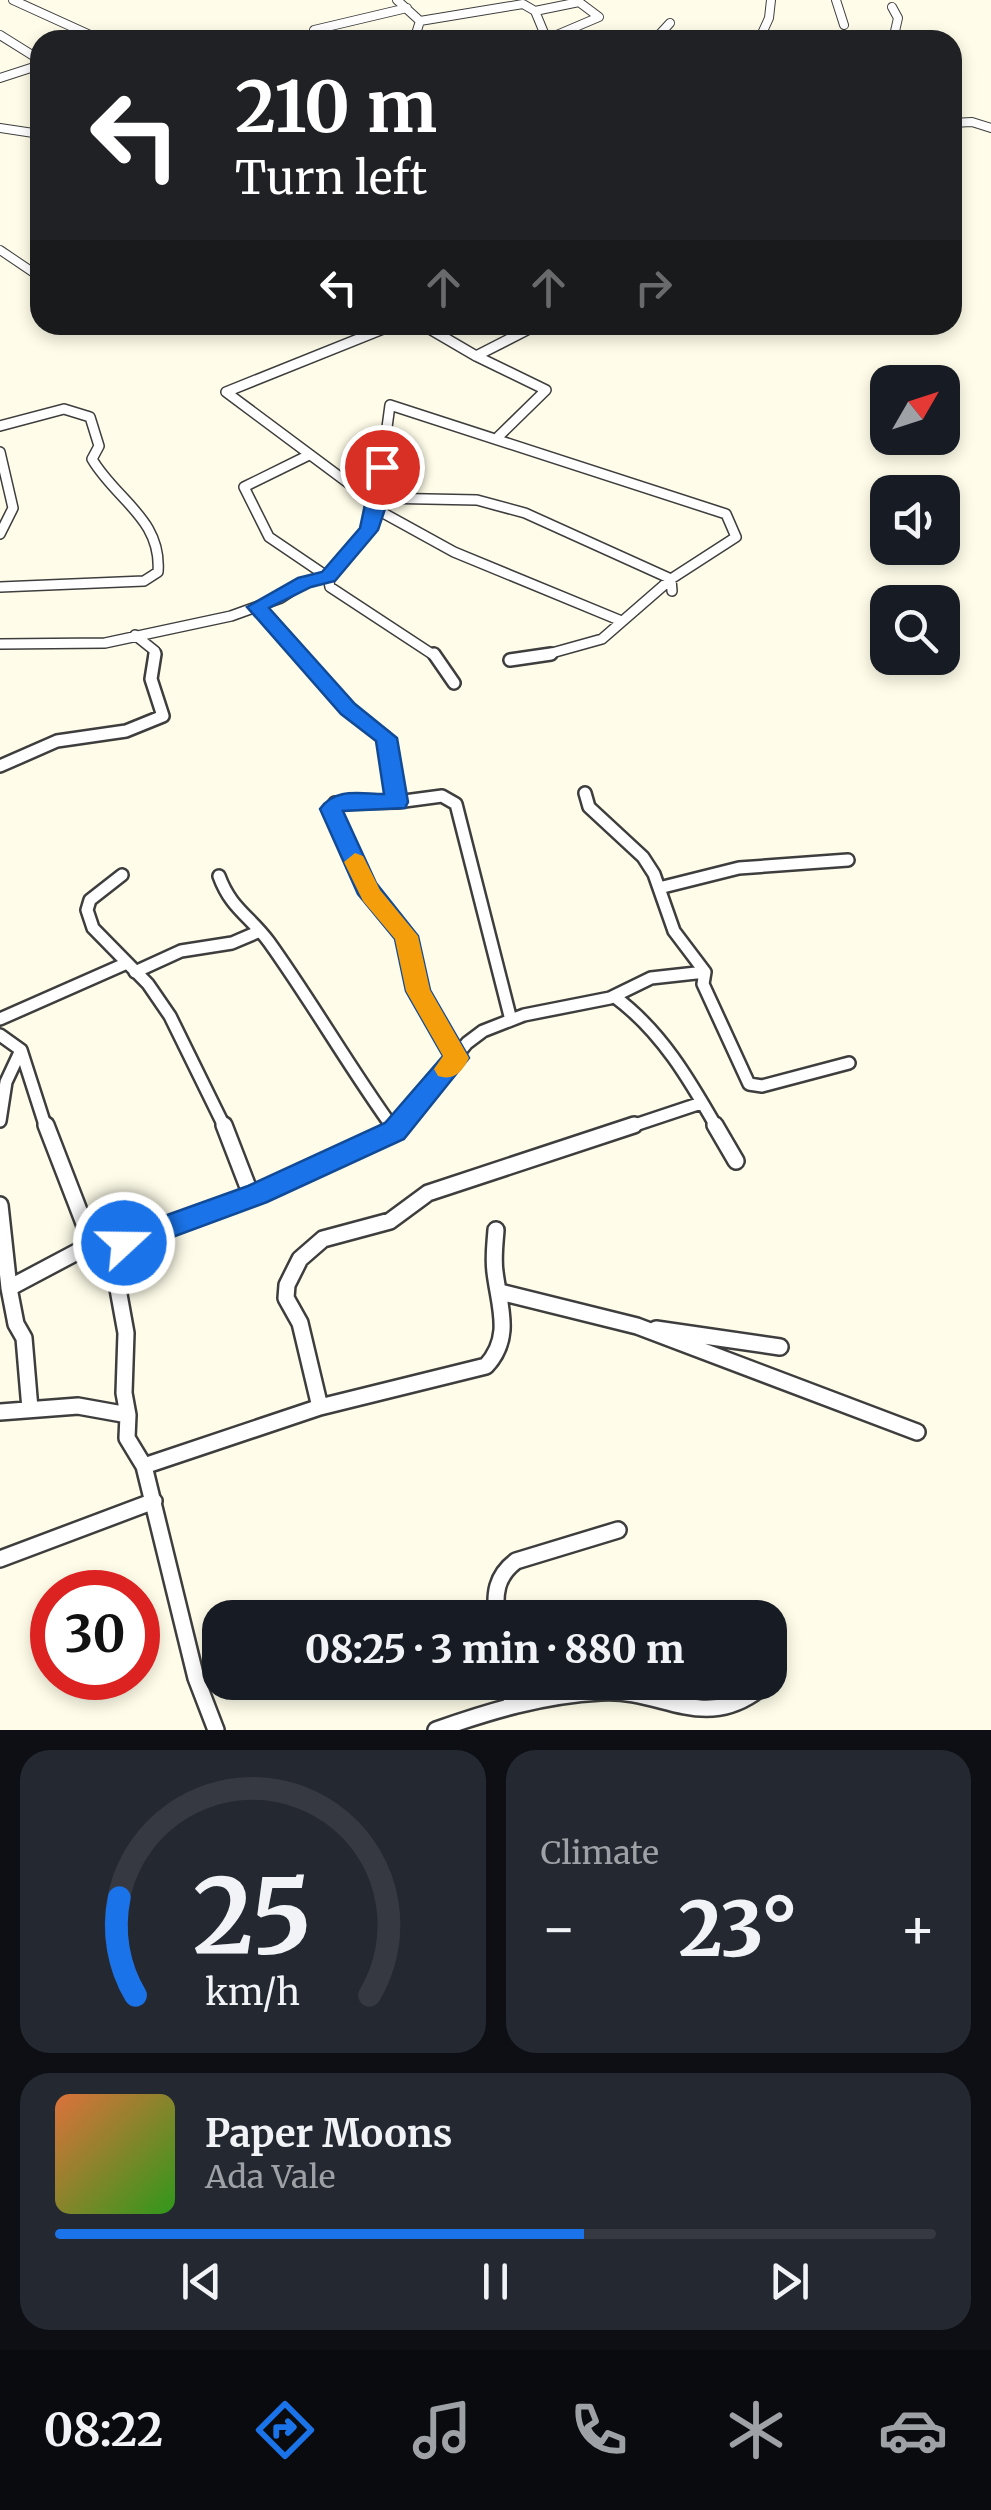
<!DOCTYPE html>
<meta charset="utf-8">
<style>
:root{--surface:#171b24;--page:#242831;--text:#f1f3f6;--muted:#9ea1a6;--line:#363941;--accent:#1a73e8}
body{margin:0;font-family:Merriweather,serif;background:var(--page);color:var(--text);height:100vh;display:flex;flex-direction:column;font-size:38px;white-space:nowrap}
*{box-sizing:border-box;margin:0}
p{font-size:32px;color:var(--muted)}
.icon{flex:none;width:55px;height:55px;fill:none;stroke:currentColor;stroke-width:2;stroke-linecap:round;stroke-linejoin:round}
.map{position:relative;height:1730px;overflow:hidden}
.panel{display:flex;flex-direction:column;gap:20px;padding:20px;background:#0d0f14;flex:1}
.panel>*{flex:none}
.top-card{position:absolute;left:30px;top:30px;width:932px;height:305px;border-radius:30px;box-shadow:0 5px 15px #0003;background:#202124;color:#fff;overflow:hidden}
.needle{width:65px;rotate:51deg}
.fabs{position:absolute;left:870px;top:365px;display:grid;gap:20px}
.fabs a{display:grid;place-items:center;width:90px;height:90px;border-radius:20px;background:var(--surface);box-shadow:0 5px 15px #0003;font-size:50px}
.speed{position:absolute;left:30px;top:1570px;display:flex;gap:20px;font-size:50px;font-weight:700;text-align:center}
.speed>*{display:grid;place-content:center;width:130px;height:130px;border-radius:50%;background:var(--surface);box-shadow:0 5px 15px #0003;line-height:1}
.speed .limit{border:15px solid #d22;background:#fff;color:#111}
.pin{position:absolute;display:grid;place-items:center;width:85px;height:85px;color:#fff;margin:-42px;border:5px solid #fff;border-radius:50%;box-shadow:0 2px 10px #0007}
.me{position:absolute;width:110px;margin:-55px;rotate:69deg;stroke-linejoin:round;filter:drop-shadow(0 0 8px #0008)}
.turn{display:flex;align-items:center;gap:35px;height:210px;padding:0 40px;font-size:45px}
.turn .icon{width:130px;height:130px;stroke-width:2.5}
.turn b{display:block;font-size:70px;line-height:85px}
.lanes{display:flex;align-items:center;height:95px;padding:0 40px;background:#0003;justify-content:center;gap:50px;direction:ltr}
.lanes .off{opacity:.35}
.big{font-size:75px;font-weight:800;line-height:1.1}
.panel .tile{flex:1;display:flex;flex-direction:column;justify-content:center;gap:15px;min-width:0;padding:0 35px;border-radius:30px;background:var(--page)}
.panel .dial{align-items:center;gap:0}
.dial svg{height:260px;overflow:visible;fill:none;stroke:var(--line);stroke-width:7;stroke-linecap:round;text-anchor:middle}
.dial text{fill:var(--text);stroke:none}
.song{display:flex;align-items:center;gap:30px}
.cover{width:120px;height:120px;border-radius:15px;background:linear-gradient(135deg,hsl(20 70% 55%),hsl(110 70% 35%))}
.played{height:10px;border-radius:5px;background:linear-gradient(90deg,var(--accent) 60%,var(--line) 60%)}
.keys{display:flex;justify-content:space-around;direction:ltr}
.heat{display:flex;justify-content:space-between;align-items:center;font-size:55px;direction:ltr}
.panel .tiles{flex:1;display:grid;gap:20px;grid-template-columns:1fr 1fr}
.tile:last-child{grid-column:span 2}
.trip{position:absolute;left:202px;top:1600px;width:585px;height:100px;border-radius:30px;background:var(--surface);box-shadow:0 5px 15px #0003;font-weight:800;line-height:100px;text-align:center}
.tab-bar{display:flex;height:160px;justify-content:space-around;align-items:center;background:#090b0e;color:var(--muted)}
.tab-bar .icon{width:70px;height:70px}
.tab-bar .current{color:var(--accent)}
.tab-bar b{font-size:45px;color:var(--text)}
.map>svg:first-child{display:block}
</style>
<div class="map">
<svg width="991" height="1730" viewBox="0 0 991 1730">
<rect width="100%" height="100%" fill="#fffde9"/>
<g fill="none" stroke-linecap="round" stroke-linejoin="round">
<!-- street-far3 casing -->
<g stroke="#3e3e3e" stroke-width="10">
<path id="street-far3" d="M13 0 101 40
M397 0 420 21 414 40
M836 0 844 25
M892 7 898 18 893 40
M535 11 579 2 599 17 545 40
M420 21 523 4 535 11 547 40
M0 35 40 60
M763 35 800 40
M594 38 600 40
M319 40 314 30 407 8
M668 40 658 36 670 23
M759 40 769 18 771 0
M0 78 40 65
M952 123 972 122 991 128
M0 128 40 134
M0 250 40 277"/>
</g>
<!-- street-far2 casing -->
<g stroke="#3e3e3e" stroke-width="12">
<path id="street-far2" d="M423 325 476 356
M529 327 548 325
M0 426 64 409 90 417 99 446 92 459C116 500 162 519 158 572L144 581 0 587
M498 437 546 390 476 356 527 330 528 325
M0 452 13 508 0 534
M309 455 244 487 269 537 328 577 330 587 435 656
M378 498 477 500 525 513 671 579 672 591
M375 503 226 392 393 325
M376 509 454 552 619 620
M257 607 301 656
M135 635 155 651 154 656
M0 644 105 643 231 616 281 598 305 582 328 577 369 530 376 509 390 405 726 514 736 537 671 579 602 639 541 656"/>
</g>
<!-- street-far1 casing -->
<g stroke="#3e3e3e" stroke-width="16">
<path id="street-far1" d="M299 654 348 709 386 738 397 802
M434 654 454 683
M510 660 551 654
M0 766 57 741 126 731 163 716 151 679 155 654
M585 793 589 807 643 857 654 874 674 931 705 972 703 984 749 1084 762 1086 849 1063
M122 875 90 900 87 910 93 928 148 984 170 1016 225 1128
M219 876C231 909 250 916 269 942 312 1002 349 1067 393 1128
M659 888 739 868 848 860
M135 972 181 951 232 943 260 931
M615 997C661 1031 689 1079 717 1128
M0 1019 127 963
M0 1035 21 1050 46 1128
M457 1058 418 991 406 936 367 888 331 809 335 803 397 802 442 796 456 804 511 1020
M0 1121 6 1082 21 1050
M398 1128 467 1043 483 1031 524 1015 610 998 651 978 705 972
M626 1128 701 1103"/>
</g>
<!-- street casing -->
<g stroke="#3e3e3e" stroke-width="20">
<path id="street" d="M46 1125 92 1244 112 1256 126 1333 124 1393 128 1415
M224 1125 251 1195
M391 1125 395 1131
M715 1125 736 1161
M0 1205 9 1288 16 1324 24 1338 30 1409
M107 1251 257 1194 395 1131 400 1125
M9 1288 92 1244
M500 1292 637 1326 917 1432
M656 1329 780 1347
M320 1407 300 1323 286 1298 287 1285 300 1259 323 1239 390 1221 428 1193 634 1125
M0 1412 78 1406 128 1415 127 1438 144 1466 196 1678 216 1730
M144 1466 320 1407 486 1366C513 1337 499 1306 495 1272 493 1258 495 1244 496 1230
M0 1559 154 1501
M497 1618C494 1594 496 1576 516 1561L618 1530
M509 1682 512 1704
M436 1730C490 1711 543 1695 601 1692 660 1688 699 1730 754 1693"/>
</g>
<!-- street-far3 -->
<use href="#street-far3" stroke="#fff" stroke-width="8"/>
<!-- street-far2 -->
<use href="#street-far2" stroke="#fff" stroke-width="9"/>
<!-- street-far1 -->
<use href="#street-far1" stroke="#fff" stroke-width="11"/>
<!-- street -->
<use href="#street" stroke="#fff" stroke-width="15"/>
</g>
<!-- route -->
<path fill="#1a73e8" stroke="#114b97" stroke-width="2.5" d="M382 462 391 467 385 509 378 530 335 581 311 587 269 608 355 704 397 738 408 802 405 808 343 811 376 883 418 936 430 990 469 1058 404 1139 267 1202 124 1255 114 1252 110 1243 114 1234 248 1186 385 1123 443 1056 406 991 395 939 358 894 320 809C335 787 360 794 384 794L376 741 341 714 247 607 298 578 322 572 360 528 373 467Z"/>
<!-- slow -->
<path fill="#f59e0b" d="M355 853 363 856 380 890 418 936 430 990 469 1058C462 1072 454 1081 438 1076L434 1069 443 1056 406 991 395 939 363 901 344 862Z"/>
</svg>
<div class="fabs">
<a><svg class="needle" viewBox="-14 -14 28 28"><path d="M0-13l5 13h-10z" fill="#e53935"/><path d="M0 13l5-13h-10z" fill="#9ea1a6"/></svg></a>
<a><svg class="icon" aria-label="sound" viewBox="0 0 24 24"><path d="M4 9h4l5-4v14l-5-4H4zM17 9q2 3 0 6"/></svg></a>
<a><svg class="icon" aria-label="search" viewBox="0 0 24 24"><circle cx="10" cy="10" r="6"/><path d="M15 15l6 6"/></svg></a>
</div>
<div class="speed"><div class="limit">30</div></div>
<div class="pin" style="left:382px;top:467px;background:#d93025"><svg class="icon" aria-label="arrive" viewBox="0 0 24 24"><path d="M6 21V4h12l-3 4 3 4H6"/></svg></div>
<svg class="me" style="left:124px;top:1243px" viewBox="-20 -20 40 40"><circle r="17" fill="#1a73e8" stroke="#fff" stroke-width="3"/><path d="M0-11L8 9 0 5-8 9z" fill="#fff"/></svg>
<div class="trip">08:25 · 3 min · 880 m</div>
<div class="top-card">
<div class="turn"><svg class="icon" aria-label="left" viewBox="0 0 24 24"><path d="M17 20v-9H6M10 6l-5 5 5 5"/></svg><div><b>210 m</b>Turn left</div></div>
<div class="lanes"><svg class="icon" aria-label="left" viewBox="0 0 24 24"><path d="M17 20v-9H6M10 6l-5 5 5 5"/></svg><svg class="icon off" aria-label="ahead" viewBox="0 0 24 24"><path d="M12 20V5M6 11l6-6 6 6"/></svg><svg class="icon off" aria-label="ahead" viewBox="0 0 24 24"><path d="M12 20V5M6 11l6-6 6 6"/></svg><svg class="icon off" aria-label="right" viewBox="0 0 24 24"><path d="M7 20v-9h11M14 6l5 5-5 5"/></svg></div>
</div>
</div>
<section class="panel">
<div class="tiles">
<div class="tile dial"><svg viewBox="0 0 100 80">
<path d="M14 69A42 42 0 1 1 86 69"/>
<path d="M14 69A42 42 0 0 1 9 39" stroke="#1a73e8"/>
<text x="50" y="56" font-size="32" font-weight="700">25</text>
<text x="50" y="72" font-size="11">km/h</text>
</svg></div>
<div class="tile"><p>Climate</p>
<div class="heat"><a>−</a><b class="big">23°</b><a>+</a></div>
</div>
<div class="tile">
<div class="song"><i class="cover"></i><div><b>Paper Moons</b><p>Ada Vale</p></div></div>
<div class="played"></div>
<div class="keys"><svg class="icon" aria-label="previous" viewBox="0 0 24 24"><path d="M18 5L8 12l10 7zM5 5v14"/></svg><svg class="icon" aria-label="pause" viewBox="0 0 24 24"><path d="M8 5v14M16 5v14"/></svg><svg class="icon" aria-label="next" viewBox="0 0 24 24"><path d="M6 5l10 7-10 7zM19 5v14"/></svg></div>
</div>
</div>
</section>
<nav class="tab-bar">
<b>08:22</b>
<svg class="icon current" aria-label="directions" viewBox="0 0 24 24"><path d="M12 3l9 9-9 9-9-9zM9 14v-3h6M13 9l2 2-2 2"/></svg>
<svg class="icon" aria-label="music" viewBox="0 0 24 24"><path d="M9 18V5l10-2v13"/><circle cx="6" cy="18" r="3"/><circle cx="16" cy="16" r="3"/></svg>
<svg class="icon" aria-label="phone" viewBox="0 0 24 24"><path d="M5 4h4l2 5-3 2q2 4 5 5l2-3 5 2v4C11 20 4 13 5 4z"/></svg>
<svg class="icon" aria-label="climate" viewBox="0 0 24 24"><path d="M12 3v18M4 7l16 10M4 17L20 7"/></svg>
<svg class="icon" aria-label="car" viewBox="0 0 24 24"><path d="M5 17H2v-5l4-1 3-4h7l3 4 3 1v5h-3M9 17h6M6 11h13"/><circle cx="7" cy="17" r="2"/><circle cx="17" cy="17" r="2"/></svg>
</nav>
